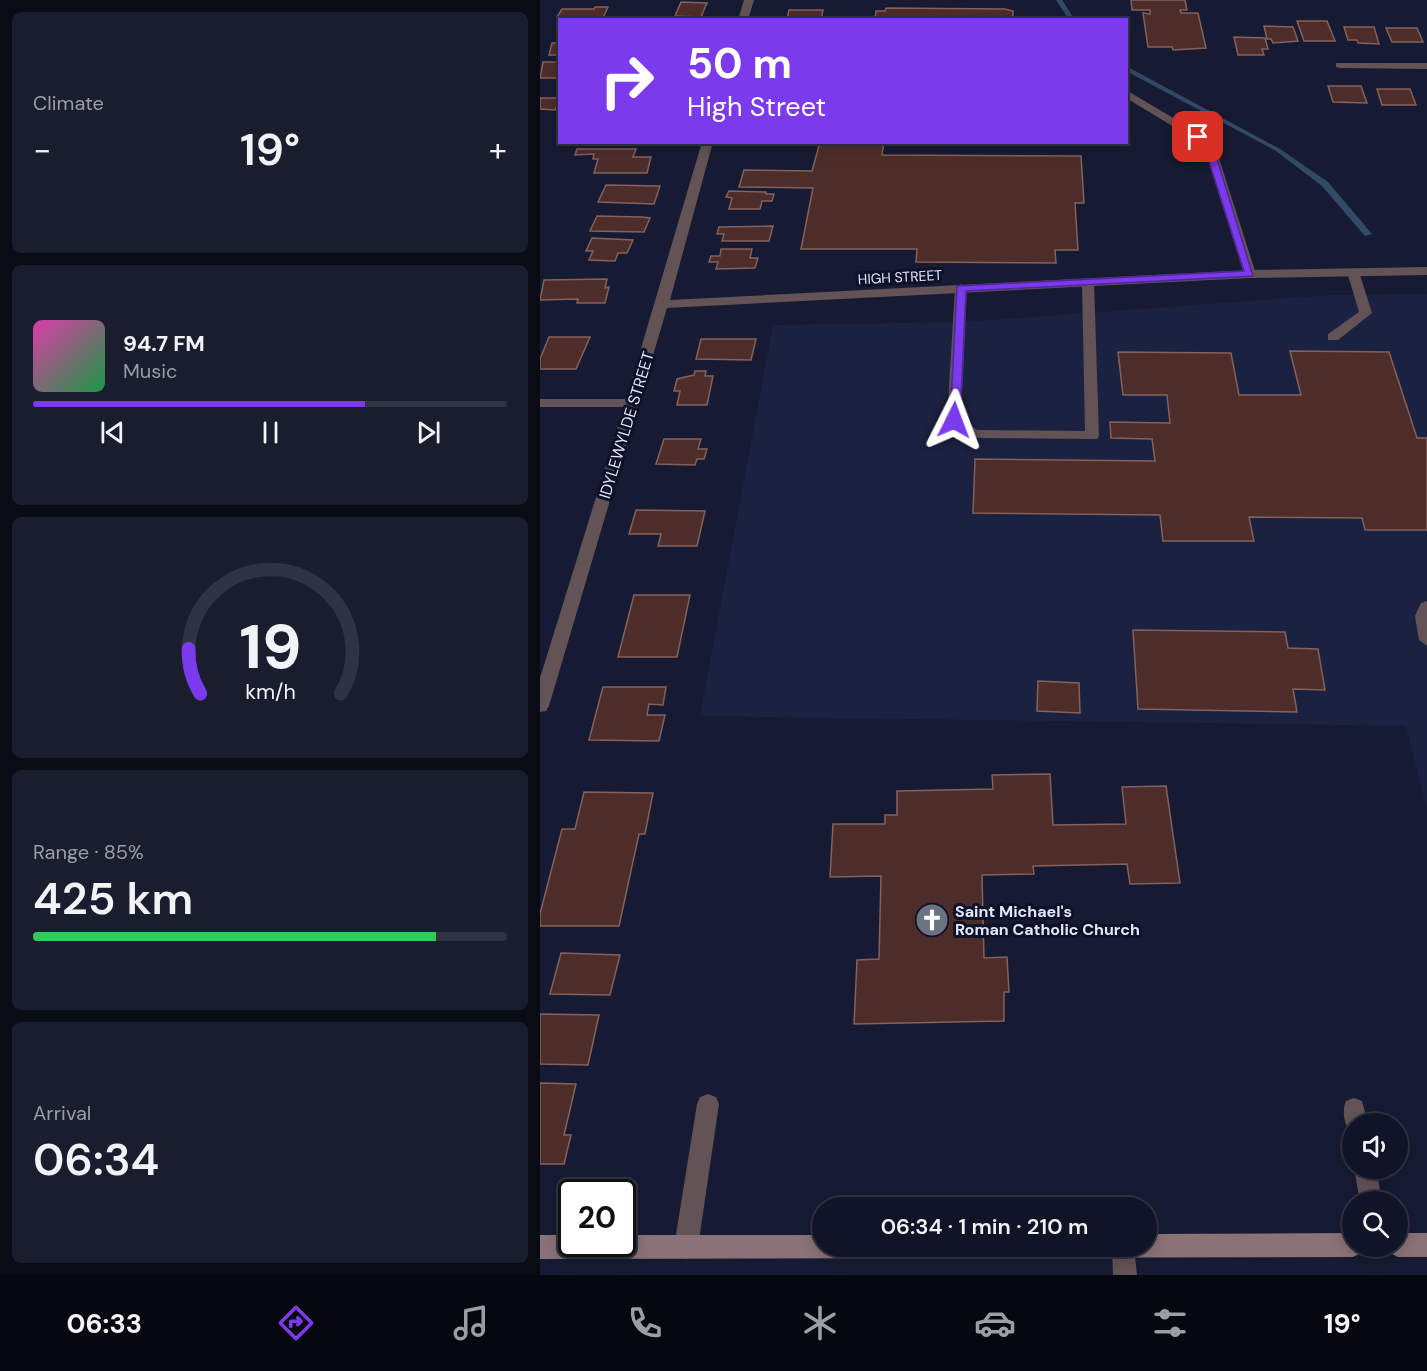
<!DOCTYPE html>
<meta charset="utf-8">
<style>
:root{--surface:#101426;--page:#191d2e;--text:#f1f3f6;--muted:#9c9ea7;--line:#303343;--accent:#7c3aed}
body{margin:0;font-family:"DM Sans",sans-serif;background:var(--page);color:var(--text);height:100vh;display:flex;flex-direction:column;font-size:22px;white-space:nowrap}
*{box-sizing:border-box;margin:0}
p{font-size:20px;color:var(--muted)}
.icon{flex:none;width:33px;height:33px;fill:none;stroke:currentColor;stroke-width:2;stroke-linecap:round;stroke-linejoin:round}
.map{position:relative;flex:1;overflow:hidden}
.side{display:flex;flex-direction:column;gap:12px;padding:12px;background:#090b15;width:540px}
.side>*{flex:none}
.top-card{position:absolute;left:18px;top:18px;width:570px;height:126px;border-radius:0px;box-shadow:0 3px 15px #0003,0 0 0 2px var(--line);background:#7c3aed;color:#fff;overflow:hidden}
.tools{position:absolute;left:802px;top:1113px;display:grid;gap:12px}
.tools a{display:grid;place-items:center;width:66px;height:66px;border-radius:50%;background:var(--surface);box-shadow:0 3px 15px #0003,0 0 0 2px var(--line);font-size:30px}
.speed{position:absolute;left:18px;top:1179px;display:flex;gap:12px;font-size:30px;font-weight:700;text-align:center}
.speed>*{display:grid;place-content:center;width:78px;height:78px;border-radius:50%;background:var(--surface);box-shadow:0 3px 15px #0003,0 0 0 2px var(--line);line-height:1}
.speed .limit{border:3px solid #111;border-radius:9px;background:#fff;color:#111}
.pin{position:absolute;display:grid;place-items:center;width:51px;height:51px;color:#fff;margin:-26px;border-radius:12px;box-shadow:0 3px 9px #0006}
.me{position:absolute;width:66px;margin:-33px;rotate:3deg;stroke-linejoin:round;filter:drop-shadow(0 0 4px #0008)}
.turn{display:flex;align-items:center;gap:21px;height:126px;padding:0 30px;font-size:27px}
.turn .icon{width:78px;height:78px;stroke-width:2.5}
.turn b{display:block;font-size:42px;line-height:51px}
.big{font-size:45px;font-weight:600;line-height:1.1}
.side .widget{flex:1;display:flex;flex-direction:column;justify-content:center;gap:9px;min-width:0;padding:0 21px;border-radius:9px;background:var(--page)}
.side .dial{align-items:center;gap:0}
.dial svg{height:156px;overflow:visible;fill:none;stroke:var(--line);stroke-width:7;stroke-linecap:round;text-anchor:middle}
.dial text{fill:var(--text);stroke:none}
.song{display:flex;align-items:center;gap:18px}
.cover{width:72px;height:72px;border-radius:9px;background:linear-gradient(135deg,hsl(320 70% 55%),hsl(140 70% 35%))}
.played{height:6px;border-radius:3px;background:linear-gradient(90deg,var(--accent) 70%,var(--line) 70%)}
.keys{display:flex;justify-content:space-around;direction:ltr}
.heat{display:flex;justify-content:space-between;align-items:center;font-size:33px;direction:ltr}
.charge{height:9px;border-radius:4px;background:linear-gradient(90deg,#34c759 85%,var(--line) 0)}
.trip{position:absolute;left:272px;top:1197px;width:345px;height:60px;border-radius:30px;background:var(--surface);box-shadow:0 3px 15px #0003,0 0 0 2px var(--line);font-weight:600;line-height:60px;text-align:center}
.dock{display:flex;height:96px;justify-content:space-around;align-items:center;background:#06080f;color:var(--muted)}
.dock .icon{width:42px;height:42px}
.dock .selected{color:var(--accent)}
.dock b{font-size:27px;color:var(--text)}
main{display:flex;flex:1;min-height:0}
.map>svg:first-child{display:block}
</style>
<main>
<section class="side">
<div class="widget"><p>Climate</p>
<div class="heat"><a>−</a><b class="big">19°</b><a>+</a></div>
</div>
<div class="widget">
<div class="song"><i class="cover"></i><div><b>94.7 FM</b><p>Music</p></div></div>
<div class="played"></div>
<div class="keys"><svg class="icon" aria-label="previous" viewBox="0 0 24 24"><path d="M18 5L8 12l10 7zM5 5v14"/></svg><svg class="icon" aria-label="pause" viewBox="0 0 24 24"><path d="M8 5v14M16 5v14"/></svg><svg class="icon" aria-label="next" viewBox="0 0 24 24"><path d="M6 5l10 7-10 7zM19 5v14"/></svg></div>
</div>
<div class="widget dial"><svg viewBox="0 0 100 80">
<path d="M14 69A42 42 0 1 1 86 69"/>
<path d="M14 69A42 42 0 0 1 8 46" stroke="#7c3aed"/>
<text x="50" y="56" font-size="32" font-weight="700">19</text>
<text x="50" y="72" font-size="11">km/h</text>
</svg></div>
<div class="widget"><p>Range · 85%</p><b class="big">425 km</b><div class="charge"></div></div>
<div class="widget"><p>Arrival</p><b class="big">06:34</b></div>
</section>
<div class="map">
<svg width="887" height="1275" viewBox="0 0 887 1275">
<rect width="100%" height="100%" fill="#161b33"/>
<!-- built -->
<path fill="#1b2140" d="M887 294V810L866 726 160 716 233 325 424 322 790 295Z"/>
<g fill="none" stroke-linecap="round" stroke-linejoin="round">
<!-- stream -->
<path fill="#314a66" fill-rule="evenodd" d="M516 0H522L535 20H529Z
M586 66 740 149 788 182 832 234 825 236 782 186 736 151 586 71Z"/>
</g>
<!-- building -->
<path fill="#4d2d2a" stroke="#85615d" stroke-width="1.5" d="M591 0H645L647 10H640L641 13H658L666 48 633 50 632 47H608L603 13 610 14V10H592Z
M141 2 167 3 161 17 135 16Z
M55 7H68L63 18 17 17 22 9H54Z
M346 8 465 9 473 11V20H323L335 19 336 11H345Z
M249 10H283L281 20H247Z
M757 21H787L795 41H764Z
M724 26 753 27 758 41 733 43 731 39H727Z
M804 27H834L839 44 818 43 817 40H808Z
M846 28H877L883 42H852Z
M694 37 725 38 728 49H722L724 55H698Z
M12 43H20V55H9Z
M3 62H20V78H0Z
M788 86H821L827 103 793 102Z
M837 89H870L876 105H842Z
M0 98H20V100L15 110 0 109Z
M280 142H344L342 155 541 156 544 203H535L538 250H515L516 263 376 262 377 249H261L273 188 199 187 204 170 272 171Z
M37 149H96L93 157H111L107 173H54L58 159H53L54 154 35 155Z
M66 185 120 186 114 204 58 202Z
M189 191 226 192V194H234L232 201H222L220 209H189L192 198 186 197Z
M57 216 101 217 110 218 104 232 50 231Z
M233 226 229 241H182L184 234H177L179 227Z
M52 238 93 240 87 253H78L75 261 49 260 53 251H46Z
M181 249H212L210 258H218L215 268 176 269 178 262H169L171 256H180Z
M67 279 65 288 69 287 65 303H37L38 299 0 300 4 280Z
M9 337H50L36 369H0V359Z
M161 339H216L211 360 156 359Z
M750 351 849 352 877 438H887V530H825L822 518 709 517 714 541H623L620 515 433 513 435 459 615 461 612 439 571 438 570 422 630 423 627 395H583L578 352 691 353 699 395H761Z
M155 371H166L165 376H173L167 405H137L140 391H134L137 379 154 375Z
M124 439H161L158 449H167L164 459H157L155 465 116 464Z
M96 510 165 511 157 546H118L121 534H89Z
M94 595H150L137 657H78Z
M593 630 745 632 748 648 778 649 785 690 753 689 757 712 598 709Z
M498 681 539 683 540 713 497 711Z
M63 687H126L123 705 109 704 107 715H125L119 741 49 740Z
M510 774 513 825 586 824 582 787 626 786 640 883 590 884 587 864 493 866 494 874 442 875 444 958 467 957 469 992H464V1021L314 1024 317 960 339 959 341 876 290 877 293 824H345V815H357V791L453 789 452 775Z
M44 792 113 793 105 834H99L79 926H0V914L22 829H35Z
M21 953 80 955 70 995 10 994Z
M0 1014 59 1015 48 1065 0 1064Z
M0 1083 36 1084 24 1135H31L24 1164H0Z"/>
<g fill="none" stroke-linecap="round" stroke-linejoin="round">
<!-- service -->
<path fill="#635356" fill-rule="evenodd" d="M586 90 662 135 676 149 716 274 714 277H706L704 274 665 150 654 139 586 98Z
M813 268 819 272 832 313 798 340H788V334L819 312 807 272Z
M548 278 554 282 559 436 557 439 434 438 409 423 407 420 415 288 421 284 427 288 421 418 437 430 545 431 542 282Z
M887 601V646L879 640 875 616 881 603Z
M168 1094 176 1097 179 1104 158 1247 154 1255 146 1259 138 1255 134 1247 157 1104 160 1097Z
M814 1098 822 1101 828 1124H813V1133C803 1127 802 1110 806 1101Z
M814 1168H836L842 1202H820Z"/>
<!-- minor -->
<path fill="#635356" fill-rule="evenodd" d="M204 0H214L208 20H198Z
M796 63H887V69L800 68 796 67Z
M162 142H173L130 300 710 270 887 267V275L710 278 127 308 9 706 6 711 0 712V678L84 407H0V399H86Z
M572 1246H594L597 1275H573Z"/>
<!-- secondary -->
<path fill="#8b7276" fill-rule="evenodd" d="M813 1233V1246H824L821 1253 813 1257 0 1259V1235H32V1244H82V1235H282V1246H606V1234Z
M858 1233H887V1257H858L850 1253 847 1246H858Z"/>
</g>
<!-- route -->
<path fill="#7c3aed" stroke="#51269a" stroke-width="1.5" d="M658 134 674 149 713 276 426 291 420 420 410 423 417 286 704 271 665 149 654 137Z"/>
<!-- icons -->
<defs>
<g id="church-disc" transform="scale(1.725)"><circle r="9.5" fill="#6b7280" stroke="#0d1229"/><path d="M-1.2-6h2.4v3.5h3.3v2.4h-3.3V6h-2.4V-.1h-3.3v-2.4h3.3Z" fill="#fff"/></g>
</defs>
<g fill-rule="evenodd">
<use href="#church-disc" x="392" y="920"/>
</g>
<g text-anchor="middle" stroke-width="6" stroke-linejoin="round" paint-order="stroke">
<!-- far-street labels -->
<g font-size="14" fill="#e3e8f9" stroke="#0d1229">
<text transform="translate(360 277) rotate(-3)" y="5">HIGH STREET</text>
</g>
<!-- street labels -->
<g font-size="16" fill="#e3e8f9" stroke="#0d1229">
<text transform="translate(86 425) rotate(-73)" y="6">IDYLEWYLDE STREET</text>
</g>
<!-- poi labels -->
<g font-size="16" font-weight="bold" fill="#e3e8f9" stroke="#0d1229" text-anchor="start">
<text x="415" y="917">Saint Michael's<tspan x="415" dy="18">Roman Catholic Church</tspan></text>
</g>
</g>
</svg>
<div class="tools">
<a><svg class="icon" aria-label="sound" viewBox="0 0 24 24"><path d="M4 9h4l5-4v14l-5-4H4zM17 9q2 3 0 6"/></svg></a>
<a><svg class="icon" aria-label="search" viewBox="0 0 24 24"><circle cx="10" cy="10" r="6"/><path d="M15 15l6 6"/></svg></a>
</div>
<div class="speed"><div class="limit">20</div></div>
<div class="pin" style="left:658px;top:137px;background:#d93025"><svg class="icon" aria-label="arrive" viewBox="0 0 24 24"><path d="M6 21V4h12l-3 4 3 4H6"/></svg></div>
<svg class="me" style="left:414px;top:420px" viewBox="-20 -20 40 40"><path d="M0-17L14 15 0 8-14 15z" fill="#7c3aed" stroke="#fff" stroke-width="4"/></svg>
<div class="trip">06:34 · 1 min · 210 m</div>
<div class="top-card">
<div class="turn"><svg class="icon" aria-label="right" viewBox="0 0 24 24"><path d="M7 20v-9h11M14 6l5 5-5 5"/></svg><div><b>50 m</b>High Street</div></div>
</div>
</div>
</main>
<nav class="dock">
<b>06:33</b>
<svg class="icon selected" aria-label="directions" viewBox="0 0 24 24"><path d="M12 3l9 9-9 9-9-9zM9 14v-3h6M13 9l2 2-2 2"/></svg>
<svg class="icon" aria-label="music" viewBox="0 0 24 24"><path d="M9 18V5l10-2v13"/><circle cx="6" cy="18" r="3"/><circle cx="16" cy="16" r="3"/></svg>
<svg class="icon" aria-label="phone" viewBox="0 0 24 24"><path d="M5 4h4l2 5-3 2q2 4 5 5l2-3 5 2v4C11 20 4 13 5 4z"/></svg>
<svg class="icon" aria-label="climate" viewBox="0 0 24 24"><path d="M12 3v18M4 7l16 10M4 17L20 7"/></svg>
<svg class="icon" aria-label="car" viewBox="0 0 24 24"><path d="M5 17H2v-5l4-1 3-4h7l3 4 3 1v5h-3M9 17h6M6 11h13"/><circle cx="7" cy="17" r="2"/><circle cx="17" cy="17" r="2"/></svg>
<svg class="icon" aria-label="filters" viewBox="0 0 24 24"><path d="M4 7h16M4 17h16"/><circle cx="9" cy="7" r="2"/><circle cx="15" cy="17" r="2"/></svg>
<b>19°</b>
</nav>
